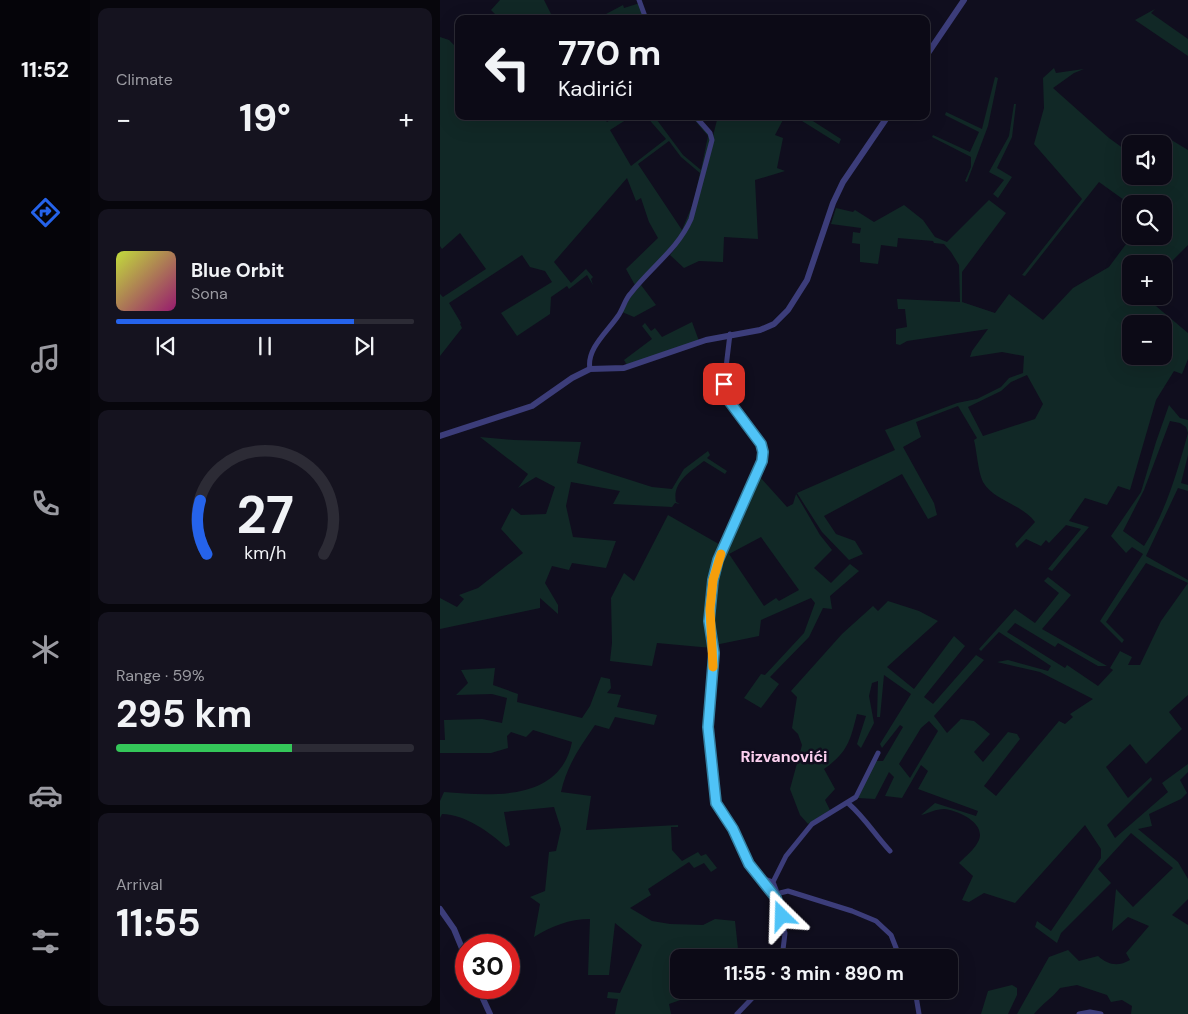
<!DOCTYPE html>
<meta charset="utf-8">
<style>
:root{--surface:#0c0a16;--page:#15131f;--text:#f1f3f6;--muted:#9a9aa1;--line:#2c2b35;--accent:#2563eb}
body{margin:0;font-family:"DM Sans",sans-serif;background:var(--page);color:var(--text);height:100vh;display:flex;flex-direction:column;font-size:19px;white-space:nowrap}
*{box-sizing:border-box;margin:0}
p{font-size:16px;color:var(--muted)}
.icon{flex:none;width:28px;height:28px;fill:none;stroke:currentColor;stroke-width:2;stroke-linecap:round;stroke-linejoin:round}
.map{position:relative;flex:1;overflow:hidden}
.details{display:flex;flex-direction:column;gap:8px;padding:8px;background:#07060c;width:350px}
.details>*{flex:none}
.guide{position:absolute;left:15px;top:15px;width:475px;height:105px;border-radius:10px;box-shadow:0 5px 20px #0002,0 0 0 1px var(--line);background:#0c0a16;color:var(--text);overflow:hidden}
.fabs{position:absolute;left:682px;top:135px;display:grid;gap:10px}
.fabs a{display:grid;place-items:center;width:50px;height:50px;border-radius:10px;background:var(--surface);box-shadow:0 5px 20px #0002,0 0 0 1px var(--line);font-size:25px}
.speed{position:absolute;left:15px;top:934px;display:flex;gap:10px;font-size:25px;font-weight:700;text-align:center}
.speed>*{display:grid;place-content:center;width:65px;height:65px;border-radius:50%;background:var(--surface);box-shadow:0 5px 20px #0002,0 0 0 1px var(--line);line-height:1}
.speed .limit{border:8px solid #d22;background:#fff;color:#111}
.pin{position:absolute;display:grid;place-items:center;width:42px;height:42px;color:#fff;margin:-21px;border-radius:10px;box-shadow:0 2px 8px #0006}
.me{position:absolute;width:55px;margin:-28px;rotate:338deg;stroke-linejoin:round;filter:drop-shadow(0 0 4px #0008)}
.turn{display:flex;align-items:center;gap:18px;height:105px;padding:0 20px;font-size:22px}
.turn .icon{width:65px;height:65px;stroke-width:2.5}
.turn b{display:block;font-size:35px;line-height:42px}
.big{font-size:38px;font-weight:700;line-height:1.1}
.details .card{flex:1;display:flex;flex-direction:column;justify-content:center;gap:8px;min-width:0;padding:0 18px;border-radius:10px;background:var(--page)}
.details .dial{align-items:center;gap:0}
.dial svg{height:130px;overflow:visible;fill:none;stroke:var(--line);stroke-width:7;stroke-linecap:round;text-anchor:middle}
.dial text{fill:var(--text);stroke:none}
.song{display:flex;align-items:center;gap:15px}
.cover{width:60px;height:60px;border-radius:8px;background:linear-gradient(135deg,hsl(70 70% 55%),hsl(320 70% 35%))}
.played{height:5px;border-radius:2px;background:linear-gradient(90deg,var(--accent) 80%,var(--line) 80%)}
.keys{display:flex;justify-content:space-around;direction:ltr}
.heat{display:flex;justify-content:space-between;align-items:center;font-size:28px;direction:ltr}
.charge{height:8px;border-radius:4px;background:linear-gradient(90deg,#34c759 59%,var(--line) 0)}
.trip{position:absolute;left:230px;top:949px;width:288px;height:50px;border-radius:10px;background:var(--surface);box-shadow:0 5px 20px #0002,0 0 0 1px var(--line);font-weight:700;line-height:50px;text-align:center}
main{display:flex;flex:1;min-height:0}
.dock{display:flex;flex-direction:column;width:90px;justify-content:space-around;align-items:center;background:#050409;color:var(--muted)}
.dock .icon{width:35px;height:35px}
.dock .current{color:var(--accent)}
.dock b{font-size:22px;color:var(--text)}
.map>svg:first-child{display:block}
</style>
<main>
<nav class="dock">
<b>11:52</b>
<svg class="icon current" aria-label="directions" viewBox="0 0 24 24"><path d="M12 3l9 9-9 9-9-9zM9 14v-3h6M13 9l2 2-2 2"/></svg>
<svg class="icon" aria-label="music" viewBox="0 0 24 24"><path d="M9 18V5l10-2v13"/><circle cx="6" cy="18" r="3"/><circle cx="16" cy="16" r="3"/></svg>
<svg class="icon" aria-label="phone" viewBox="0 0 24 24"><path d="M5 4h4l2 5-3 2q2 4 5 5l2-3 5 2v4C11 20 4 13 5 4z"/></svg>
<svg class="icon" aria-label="climate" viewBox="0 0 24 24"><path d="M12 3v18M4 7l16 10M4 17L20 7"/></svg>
<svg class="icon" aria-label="car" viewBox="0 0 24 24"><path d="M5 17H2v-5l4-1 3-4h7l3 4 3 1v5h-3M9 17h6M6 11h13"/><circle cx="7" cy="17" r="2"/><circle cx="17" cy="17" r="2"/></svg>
<svg class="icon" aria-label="filters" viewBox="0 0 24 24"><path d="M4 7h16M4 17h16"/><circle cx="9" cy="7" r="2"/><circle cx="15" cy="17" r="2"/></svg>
</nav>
<section class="details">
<div class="card"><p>Climate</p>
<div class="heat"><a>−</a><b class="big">19°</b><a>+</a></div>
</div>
<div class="card">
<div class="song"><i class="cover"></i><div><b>Blue Orbit</b><p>Sona</p></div></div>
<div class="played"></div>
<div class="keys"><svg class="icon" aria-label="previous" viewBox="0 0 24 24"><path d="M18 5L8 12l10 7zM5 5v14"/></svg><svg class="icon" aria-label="pause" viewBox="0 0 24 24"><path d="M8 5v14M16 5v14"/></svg><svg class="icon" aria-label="next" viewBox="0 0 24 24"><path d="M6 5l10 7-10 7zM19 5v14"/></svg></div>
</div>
<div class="card dial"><svg viewBox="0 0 100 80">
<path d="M14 69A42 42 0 1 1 86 69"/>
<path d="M14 69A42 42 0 0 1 10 36" stroke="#2563eb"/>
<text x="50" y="56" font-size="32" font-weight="700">27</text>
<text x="50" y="72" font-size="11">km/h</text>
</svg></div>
<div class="card"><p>Range · 59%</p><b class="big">295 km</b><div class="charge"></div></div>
<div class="card"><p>Arrival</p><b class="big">11:55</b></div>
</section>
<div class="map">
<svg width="748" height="1014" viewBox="0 0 748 1014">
<rect width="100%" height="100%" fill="#100e1e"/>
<!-- green -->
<path fill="#112826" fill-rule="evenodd" d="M60 0H104L112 16 118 19H60L51 10Z
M200 3 206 19H148L166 14 183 5 184 8Z
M715 9 711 13 748 39V56L695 20Z
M0 37 9 40 19 50V116H162L167 122 176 116H192L170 130 191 166 226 139 206 116H214L243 155 261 170 268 136 251 116H254L273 136 278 116H345L335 135 343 138 337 168 345 171 315 180 318 239 284 237 283 262 259 261 244 268 230 255 238 245 196 287 186 269 218 238 209 222 201 198 196 201 187 178 114 262 131 283 146 269 153 277 151 279 153 285 147 275 129 289 127 286 111 297 110 314 77 336 61 313 112 282 105 271 90 267 82 255 9 303 21 323 20 324 22 328 0 356V294L3 297 46 269 20 233 2 249 0 246ZM229 141 241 157 260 173 254 201 242 230 198 164Z
M614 68 616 73 644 69 634 73 613 88 669 138 691 154V176H724V144L728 138 748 150V245L724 269V264H691V296H704L748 333V359L742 374 734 371 716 400 690 490 678 486 667 505 645 498 629 521 649 527 612 571 608 569 641 529 626 525 609 543 606 540 601 546 586 539 577 548 575 544 595 522C582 504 554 501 543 482 538 472 537 452 534 440L537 438 518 406 476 422 481 437 463 447 494 503 497 515 488 519 462 474 384 516 396 534 415 541 423 554 409 560 382 532 357 493 455 450 445 430 517 403 537 399 561 387 569 378 583 373 584 356 562 352 530 357 532 351 548 329 467 341 460 345 456 344V329L467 327 465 309H458L457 299 520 302 519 265 511 252 504 244 494 243 493 241 458 238 457 247 441 245 438 264 420 262V244L412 243 413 232 420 233 421 228 391 224 396 208 413 212 415 210 434 222 464 205 483 220 495 237 507 242 549 200 566 213 522 272V302L555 313 569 294 603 320 633 288 669 267 692 236H724V204L691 205 659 182 585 276 582 275 642 199 594 144 604 108 603 78ZM691 324H724V356H691ZM587 375 603 404 595 419 543 436 528 407 561 391 571 382Z
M555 77 558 78 548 126 527 182 525 181 531 167V157L492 137 493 135 530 152 539 132 505 115 506 112 542 129Z
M574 104H576L572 137 557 168 572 177 558 198 553 194 564 180 549 172 569 136Z
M354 116H365L401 139 399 144Z
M201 285 216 305 194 317 182 312 191 296Z
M252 322 259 341 187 365 184 360 212 339 202 326 205 323 211 331 215 328 222 337Z
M729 405 740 418 748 420V455L741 483 748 485V491L738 488 706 556 748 580V695L729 712 742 729 706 764 690 744 666 767 688 798 711 777 712 780 667 825 675 838 728 792 722 783 748 764V772L740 780 747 793 741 799 709 814 712 826 698 829 738 862 748 879V899L732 915 748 925V1014H691L692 1006 682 1000 671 1002 667 995 637 985 620 988C612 998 602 1004 594 1014H577L609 957 628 950 639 961 658 956C668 965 678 967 690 960L686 953 709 926 688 917 672 931 676 889 693 907 733 868 691 833 658 869 671 883 621 933 617 943 595 927 597 921 611 931 661 858V849L645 825 575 903 544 893 529 902 522 900 533 876 519 863C526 856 540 845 540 835 540 820 516 810 504 809 496 809 489 813 481 815L495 803 536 816 538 811 478 789 488 771 481 765 462 798 445 796 454 777 449 772 435 799 418 798 435 761H443L463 727 460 725 442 748 440 744 471 694 444 675 440 717H437L438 681 432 683 429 696 434 723 421 748 417 744 426 716 417 714C410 741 408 752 384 769L395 789 385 800 390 810 368 824 360 815 350 789 362 745 358 734 352 728 357 697 351 691 402 634 433 606 438 611 448 601 479 611 498 621 447 667 474 689 514 636 525 646 484 697 493 704 536 655 544 660 494 716 507 733 521 719 534 721 550 734 534 752 543 762 568 732 577 734 580 739 544 786 556 796 619 721 625 724 633 717 630 714 653 699 600 672 557 662 568 660 608 671 611 666 559 632 541 651 539 649 575 609 595 623 619 593 604 581 608 577 631 595 602 629 667 666H658L618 643 615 647 575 623 567 632 625 668 627 665 658 686 673 670 670 668 680 651 692 657 688 665H700L721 621 748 583 706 563 666 622 684 640 682 643 660 621 703 554 692 547 686 553 671 536 701 492 716 442ZM730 421 740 423 746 427 748 433C737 473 726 511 704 546L683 531 704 490ZM489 721 498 731 470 778 459 764 481 728Z
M40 437 74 440 141 442 137 463 212 487 232 489 244 469 268 451 270 455 267 458 287 471 285 474 264 461C250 472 232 482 236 502L240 504 235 503 232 507 173 504 180 491 131 482 126 506 133 537 176 541 166 568 132 563 129 570 112 566 105 583 118 605V614L100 598V608L0 629V598L17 607 24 599 19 595 38 588 83 553 61 529 72 508 81 515 106 514 115 487 96 477 78 488 88 474Z
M319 476 347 507 353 504 356 494 380 535 392 550 374 568 391 583 410 564 419 571 390 596 392 609 383 608 369 637 330 677 339 684 321 708 304 698 321 674 325 675 364 633 375 603 371 598 321 620 319 636 275 645C265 577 293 536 319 476ZM321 537 359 590 339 601 336 598 324 606 289 554Z
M228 515 284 547C269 579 269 613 272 648L217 643 212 666 170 661 172 643 171 598 184 573 194 581Z
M55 668 53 685 78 694 77 702 142 718 150 706 161 677 170 679 171 688 167 693 181 695 177 707 217 715 214 725 175 717 169 729 155 725C140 747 127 765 121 792L151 796 146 830 238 825V827H231L232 850 242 861 258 852 261 856 266 854 277 868 271 872 264 863 254 868 249 862 208 889 211 895 190 908 212 921 230 924 263 925 275 919 295 921 298 949 289 957H251L248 954 239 958V990H261L263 992 229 1004 231 1014H175L178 999 167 998 168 992 180 993 202 945 175 923 169 975H148L150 919C129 919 112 926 94 937L100 904 90 897 105 891 109 852 116 851 121 829 114 807 64 812 70 845 66 847C48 831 26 815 2 814L0 818V801L4 792C51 796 120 802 132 742L93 730 86 737 71 732 67 736 68 748 51 753H0V740H5L4 720 42 719 62 723 67 698 52 694 16 695 28 683 21 670Z
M572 985 577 988V995L568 1014H541L548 991Z"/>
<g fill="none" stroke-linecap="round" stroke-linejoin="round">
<!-- minor -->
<path stroke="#3c3d7a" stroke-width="5" d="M199 0 206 19
M290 334 284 384 286 396 321 444 323 452 320 466 278 560 273 580 269 621 273 653 269 727 277 803 293 829 306 858 336 898 345 933 342 958
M150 369C146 349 168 331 178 316 183 309 185 299 191 293 211 267 238 249 251 219L272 140 270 133 255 116
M409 804C425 818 435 835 450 851
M322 878 333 882 346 856 372 824 416 797 438 753
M333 882 338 895
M336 898 340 893 348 891 412 911 436 921 451 935 460 958
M475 990 479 1014
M297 1014 320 990
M639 1014 650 1012 661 1014"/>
<!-- tertiary -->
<path stroke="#3c3d7a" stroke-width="6" d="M486 56 524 0
M0 436 92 406 132 378 150 369 184 368 266 340 320 330 334 324 348 310 367 280 393 203 403 182 448 116
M0 909 14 929 26 958
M38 988 50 1014"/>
</g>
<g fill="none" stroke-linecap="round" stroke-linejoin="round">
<!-- route casing -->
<g stroke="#337fa1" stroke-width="12">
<path id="route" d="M284 384 289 401 321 444 323 452 322 461 278 560 273 580 269 621 274 653 268 727 276 803 293 829 309 864 336 898 342 916"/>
</g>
<!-- route -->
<use href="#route" stroke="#4fc3f7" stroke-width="9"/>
<!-- slow -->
<path stroke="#f59e0b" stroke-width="9" d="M273 667 270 609 273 580 281 554"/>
</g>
<g text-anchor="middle" stroke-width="5" stroke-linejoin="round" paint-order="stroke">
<!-- quarter labels -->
<g font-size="16" font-weight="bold" fill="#fcd0ef" stroke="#100e1e">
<text x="344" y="762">Rizvanovići</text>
</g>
</g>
</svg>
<div class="fabs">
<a><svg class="icon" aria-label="sound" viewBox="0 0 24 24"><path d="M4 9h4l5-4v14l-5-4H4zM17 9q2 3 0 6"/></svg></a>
<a><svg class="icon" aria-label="search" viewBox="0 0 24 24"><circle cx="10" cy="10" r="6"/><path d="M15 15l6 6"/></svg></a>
<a>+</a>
<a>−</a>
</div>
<div class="speed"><div class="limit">30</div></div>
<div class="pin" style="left:284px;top:384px;background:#d93025"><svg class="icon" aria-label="arrive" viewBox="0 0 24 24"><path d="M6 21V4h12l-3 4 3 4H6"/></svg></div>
<svg class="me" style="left:342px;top:916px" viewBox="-20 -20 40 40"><path d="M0-17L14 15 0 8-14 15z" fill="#4fc3f7" stroke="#fff" stroke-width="4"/></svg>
<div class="trip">11:55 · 3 min · 890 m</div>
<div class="guide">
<div class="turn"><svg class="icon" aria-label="left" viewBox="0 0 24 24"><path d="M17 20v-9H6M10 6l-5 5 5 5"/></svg><div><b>770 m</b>Kadirići</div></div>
</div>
</div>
</main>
